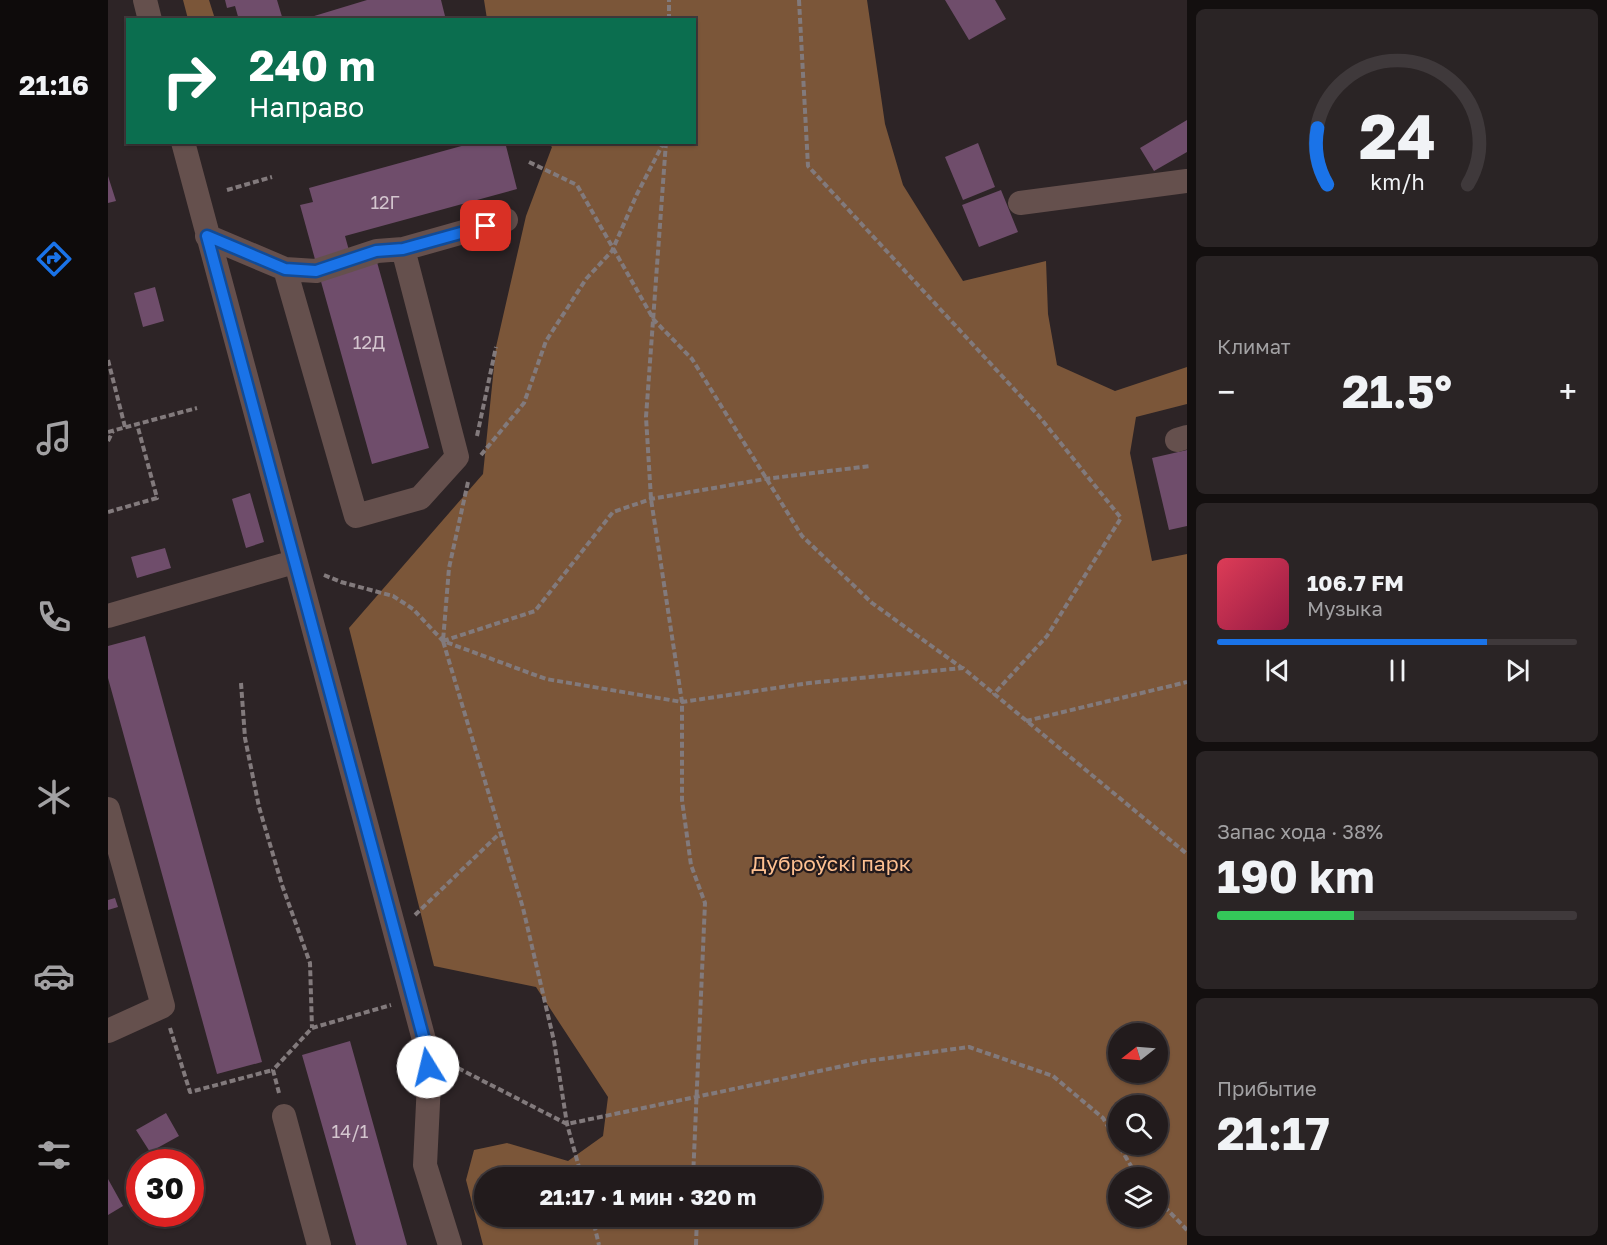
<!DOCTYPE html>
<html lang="ru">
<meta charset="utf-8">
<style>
:root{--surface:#221b1c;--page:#2a2425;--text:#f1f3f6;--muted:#a2a1a3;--line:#3f393b;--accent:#1a73e8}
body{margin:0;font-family:"Golos Text",sans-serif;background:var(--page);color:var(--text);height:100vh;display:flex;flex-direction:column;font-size:22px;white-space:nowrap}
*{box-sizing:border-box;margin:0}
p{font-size:20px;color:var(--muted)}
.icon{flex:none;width:33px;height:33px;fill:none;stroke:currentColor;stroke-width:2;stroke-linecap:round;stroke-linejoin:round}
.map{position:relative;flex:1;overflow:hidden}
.drawer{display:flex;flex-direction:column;gap:9px;padding:9px;background:#130f0f;width:420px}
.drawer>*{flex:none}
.guide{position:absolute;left:18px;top:18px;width:570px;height:126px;border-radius:0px;box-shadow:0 2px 4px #0004,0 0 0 2px var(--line);background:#0b6e4f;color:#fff;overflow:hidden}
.needle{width:39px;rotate:253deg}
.controls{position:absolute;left:1000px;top:1023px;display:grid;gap:12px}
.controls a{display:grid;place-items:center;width:60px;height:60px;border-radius:50%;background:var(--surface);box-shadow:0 2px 4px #0004,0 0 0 2px var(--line);font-size:30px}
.speed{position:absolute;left:18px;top:1149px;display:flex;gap:12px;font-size:30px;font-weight:700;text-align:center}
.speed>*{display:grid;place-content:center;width:78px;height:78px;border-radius:50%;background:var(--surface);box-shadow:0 2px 4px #0004,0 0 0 2px var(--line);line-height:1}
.speed .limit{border:9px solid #d22;background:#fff;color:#111}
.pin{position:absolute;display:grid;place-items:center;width:51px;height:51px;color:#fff;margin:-26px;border-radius:12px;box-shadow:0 3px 9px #0006}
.me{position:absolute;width:66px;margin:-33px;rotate:351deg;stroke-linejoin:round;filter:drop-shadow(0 0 4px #0008)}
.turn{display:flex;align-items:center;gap:21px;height:126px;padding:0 24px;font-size:27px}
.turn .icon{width:78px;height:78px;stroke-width:2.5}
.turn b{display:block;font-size:42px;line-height:51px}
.big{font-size:45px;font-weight:700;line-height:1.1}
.drawer .card{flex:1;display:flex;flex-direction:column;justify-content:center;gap:9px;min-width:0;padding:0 21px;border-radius:9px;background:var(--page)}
.drawer .dial{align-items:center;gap:0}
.dial svg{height:156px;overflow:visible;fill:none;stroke:var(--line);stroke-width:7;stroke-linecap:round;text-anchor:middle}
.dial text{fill:var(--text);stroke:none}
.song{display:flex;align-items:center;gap:18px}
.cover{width:72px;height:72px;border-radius:9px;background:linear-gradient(135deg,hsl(350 70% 55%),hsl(340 70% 35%))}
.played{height:6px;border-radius:3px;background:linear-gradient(90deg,var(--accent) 75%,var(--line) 75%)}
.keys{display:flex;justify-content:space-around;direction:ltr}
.heat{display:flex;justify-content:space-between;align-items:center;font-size:33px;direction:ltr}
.charge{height:9px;border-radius:4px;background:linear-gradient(90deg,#34c759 38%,var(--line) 0)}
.trip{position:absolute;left:366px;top:1167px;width:348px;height:60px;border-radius:30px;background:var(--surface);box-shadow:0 2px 4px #0004,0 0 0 2px var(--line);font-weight:700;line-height:60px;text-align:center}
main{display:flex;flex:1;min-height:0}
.menu{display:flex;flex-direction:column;width:108px;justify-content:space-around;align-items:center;background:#0e0b0b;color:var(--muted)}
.menu .icon{width:42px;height:42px}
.menu .on{color:var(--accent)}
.menu b{font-size:27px;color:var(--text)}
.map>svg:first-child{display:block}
</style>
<main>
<nav class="menu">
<b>21:16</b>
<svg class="icon on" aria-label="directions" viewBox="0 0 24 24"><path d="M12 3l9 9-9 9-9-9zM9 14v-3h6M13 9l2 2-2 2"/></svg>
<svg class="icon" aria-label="music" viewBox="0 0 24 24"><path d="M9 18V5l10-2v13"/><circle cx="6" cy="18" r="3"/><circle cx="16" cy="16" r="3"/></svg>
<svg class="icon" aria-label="phone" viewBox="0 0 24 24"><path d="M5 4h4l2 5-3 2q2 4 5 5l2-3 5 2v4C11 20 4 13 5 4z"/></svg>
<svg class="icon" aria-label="climate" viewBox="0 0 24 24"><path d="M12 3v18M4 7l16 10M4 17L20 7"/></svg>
<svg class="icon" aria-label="car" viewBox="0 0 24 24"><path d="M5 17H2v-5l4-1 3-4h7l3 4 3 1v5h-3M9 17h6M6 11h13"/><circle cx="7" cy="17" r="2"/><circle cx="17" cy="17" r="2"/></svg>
<svg class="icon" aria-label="filters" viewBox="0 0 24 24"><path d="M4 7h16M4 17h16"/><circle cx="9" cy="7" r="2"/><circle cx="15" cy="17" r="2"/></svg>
</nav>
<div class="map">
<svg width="1079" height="1245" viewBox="0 0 1079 1245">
<rect width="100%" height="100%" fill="#2d2426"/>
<!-- forest -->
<path fill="#7b5639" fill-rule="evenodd" d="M75 0H101L107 19H80Z
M376 0H759L777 124 795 185 855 281 938 261 940 314 949 365 1007 391 1079 367V404L1028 417 1022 453 1044 561 1079 554V1245H375L358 1180 366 1150 399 1143 460 1161 495 1136 500 1097 428 987 326 966 241 628 375 474 388 347 418 216 444 147 440 143 586 142V20L379 19ZM1011 1034H1050V1072H1011ZM1011 1106H1050V1144H1011ZM376 1178H704V1216H376ZM1011 1178H1050V1216H1011Z"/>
<!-- building -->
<path fill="#6f4d6b" d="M117 0H169L175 20H131L127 6 119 8Z
M259 0H333L338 20H193Z
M837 0H887L898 19 861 40Z
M1079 120V152L1046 171 1032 148Z
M368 142H397L409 189 237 236 242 254 208 263 192 205 205 202 201 188Z
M870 143 887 187 855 200 837 157Z
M0 176 8 201 0 203Z
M893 190 910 232 871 247 854 205Z
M269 262 321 448 264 464 212 278Z
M47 287 56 321 35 327 26 293Z
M1079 450V526L1061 530 1044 458Z
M142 493 156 542 138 548 124 499Z
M57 548 63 568 29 578 23 557Z
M37 636 154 1062 109 1074 0 678V646Z
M7 898 10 907 0 910V900Z
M242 1041 299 1245H248L206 1097 194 1055Z
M58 1113 71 1136 42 1152 28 1130Z
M0 1179 15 1206 0 1215Z"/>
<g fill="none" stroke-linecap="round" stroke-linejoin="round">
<!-- path -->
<path stroke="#827a7c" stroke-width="4" stroke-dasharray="6 3" stroke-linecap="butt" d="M691 0 700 166 930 415 1013 518 939 636 885 695
M561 20V0
M558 142 538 417 543 499 574 702V800L583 865 597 903 585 1178
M421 162 469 185 546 320 584 359 694 536 764 603 854 668
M119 190 164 177
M0 360 17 427
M0 432 89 408
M369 436 388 347
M0 441 5 431
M373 455 416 403 438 341 478 279 504 251 529 194 556 142
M360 482 341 568 335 641 415 908 446 1041 459 1124 474 1178
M0 512 49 498 29 424
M216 575 233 582 285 596 305 609 335 641 438 679 574 702 701 683 855 668 1079 854
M335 641 427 611 505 512 543 499 657 479 762 466
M133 683 137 738 151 807 174 885 202 963 204 1028
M918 721 1079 682
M307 915 392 833
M62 1028 82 1092 165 1070
M342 1064 459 1124 759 1061 861 1047 945 1076 995 1118 1030 1178
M171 1093 165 1070 204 1028 283 1005
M1050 1200 1079 1230
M484 1216 491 1245
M588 1245 589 1216"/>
<!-- minor -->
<path stroke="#65504d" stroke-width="24" d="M37 0 42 20
M75 142 319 1051 321 1083 317 1165 342 1245
M912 203 1079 181
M99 236 177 269 248 516 312 498 349 457 295 249 269 251 208 271 177 269
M295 249 398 220
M1069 440 1079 437
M0 616 186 562
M0 809 55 1006 0 1031
M176 1116 211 1245"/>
</g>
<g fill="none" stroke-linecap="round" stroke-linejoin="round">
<!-- route casing -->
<g stroke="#114b97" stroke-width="15">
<path id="route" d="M320 1067 319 1051 99 236 177 269 208 271 268 251 295 249 378 226"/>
</g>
<!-- route -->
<use href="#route" stroke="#1a73e8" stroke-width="10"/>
</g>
<g text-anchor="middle" stroke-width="4.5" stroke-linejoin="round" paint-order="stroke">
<!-- number labels -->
<g font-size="18" fill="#d4c6cf">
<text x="277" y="209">12Г</text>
<text x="261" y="349">12Д</text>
<text x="242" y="1138">14/1</text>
</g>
<!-- park labels -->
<g font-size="21" fill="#fec091" stroke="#231a1d">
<text x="723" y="871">Дуброўскі парк</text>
</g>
</g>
</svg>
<div class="controls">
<a><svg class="needle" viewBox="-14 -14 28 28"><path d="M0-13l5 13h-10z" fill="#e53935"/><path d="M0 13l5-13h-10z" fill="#a2a1a3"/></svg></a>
<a><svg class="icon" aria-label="search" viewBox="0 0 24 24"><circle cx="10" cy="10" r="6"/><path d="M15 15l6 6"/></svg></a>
<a><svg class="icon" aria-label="layers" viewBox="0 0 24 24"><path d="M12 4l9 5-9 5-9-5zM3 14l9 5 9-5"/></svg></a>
</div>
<div class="speed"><div class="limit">30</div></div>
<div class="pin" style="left:378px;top:226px;background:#d93025"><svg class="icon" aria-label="arrive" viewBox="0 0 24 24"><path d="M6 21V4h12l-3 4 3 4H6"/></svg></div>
<svg class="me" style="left:320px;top:1067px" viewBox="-20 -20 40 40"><circle r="19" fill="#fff"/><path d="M0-13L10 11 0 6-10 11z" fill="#1a73e8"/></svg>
<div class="trip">21:17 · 1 мин · 320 m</div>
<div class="guide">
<div class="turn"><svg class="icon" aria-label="right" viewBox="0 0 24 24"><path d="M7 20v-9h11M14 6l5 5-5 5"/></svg><div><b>240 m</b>Направо</div></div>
</div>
</div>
<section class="drawer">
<div class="card dial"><svg viewBox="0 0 100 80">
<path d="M14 69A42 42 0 1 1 86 69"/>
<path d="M14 69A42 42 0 0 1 9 40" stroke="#1a73e8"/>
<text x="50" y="56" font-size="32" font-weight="700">24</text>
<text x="50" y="72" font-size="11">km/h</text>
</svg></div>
<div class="card"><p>Климат</p>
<div class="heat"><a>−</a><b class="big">21.5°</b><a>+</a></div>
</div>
<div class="card">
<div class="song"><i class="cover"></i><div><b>106.7 FM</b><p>Музыка</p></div></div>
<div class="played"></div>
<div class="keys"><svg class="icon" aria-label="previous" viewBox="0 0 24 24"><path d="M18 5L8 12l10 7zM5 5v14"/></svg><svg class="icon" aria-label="pause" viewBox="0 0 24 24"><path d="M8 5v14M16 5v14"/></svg><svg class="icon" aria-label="next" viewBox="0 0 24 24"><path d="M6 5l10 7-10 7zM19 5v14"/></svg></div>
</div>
<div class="card"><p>Запас хода · 38%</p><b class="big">190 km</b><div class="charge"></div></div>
<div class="card"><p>Прибытие</p><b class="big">21:17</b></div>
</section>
</main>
